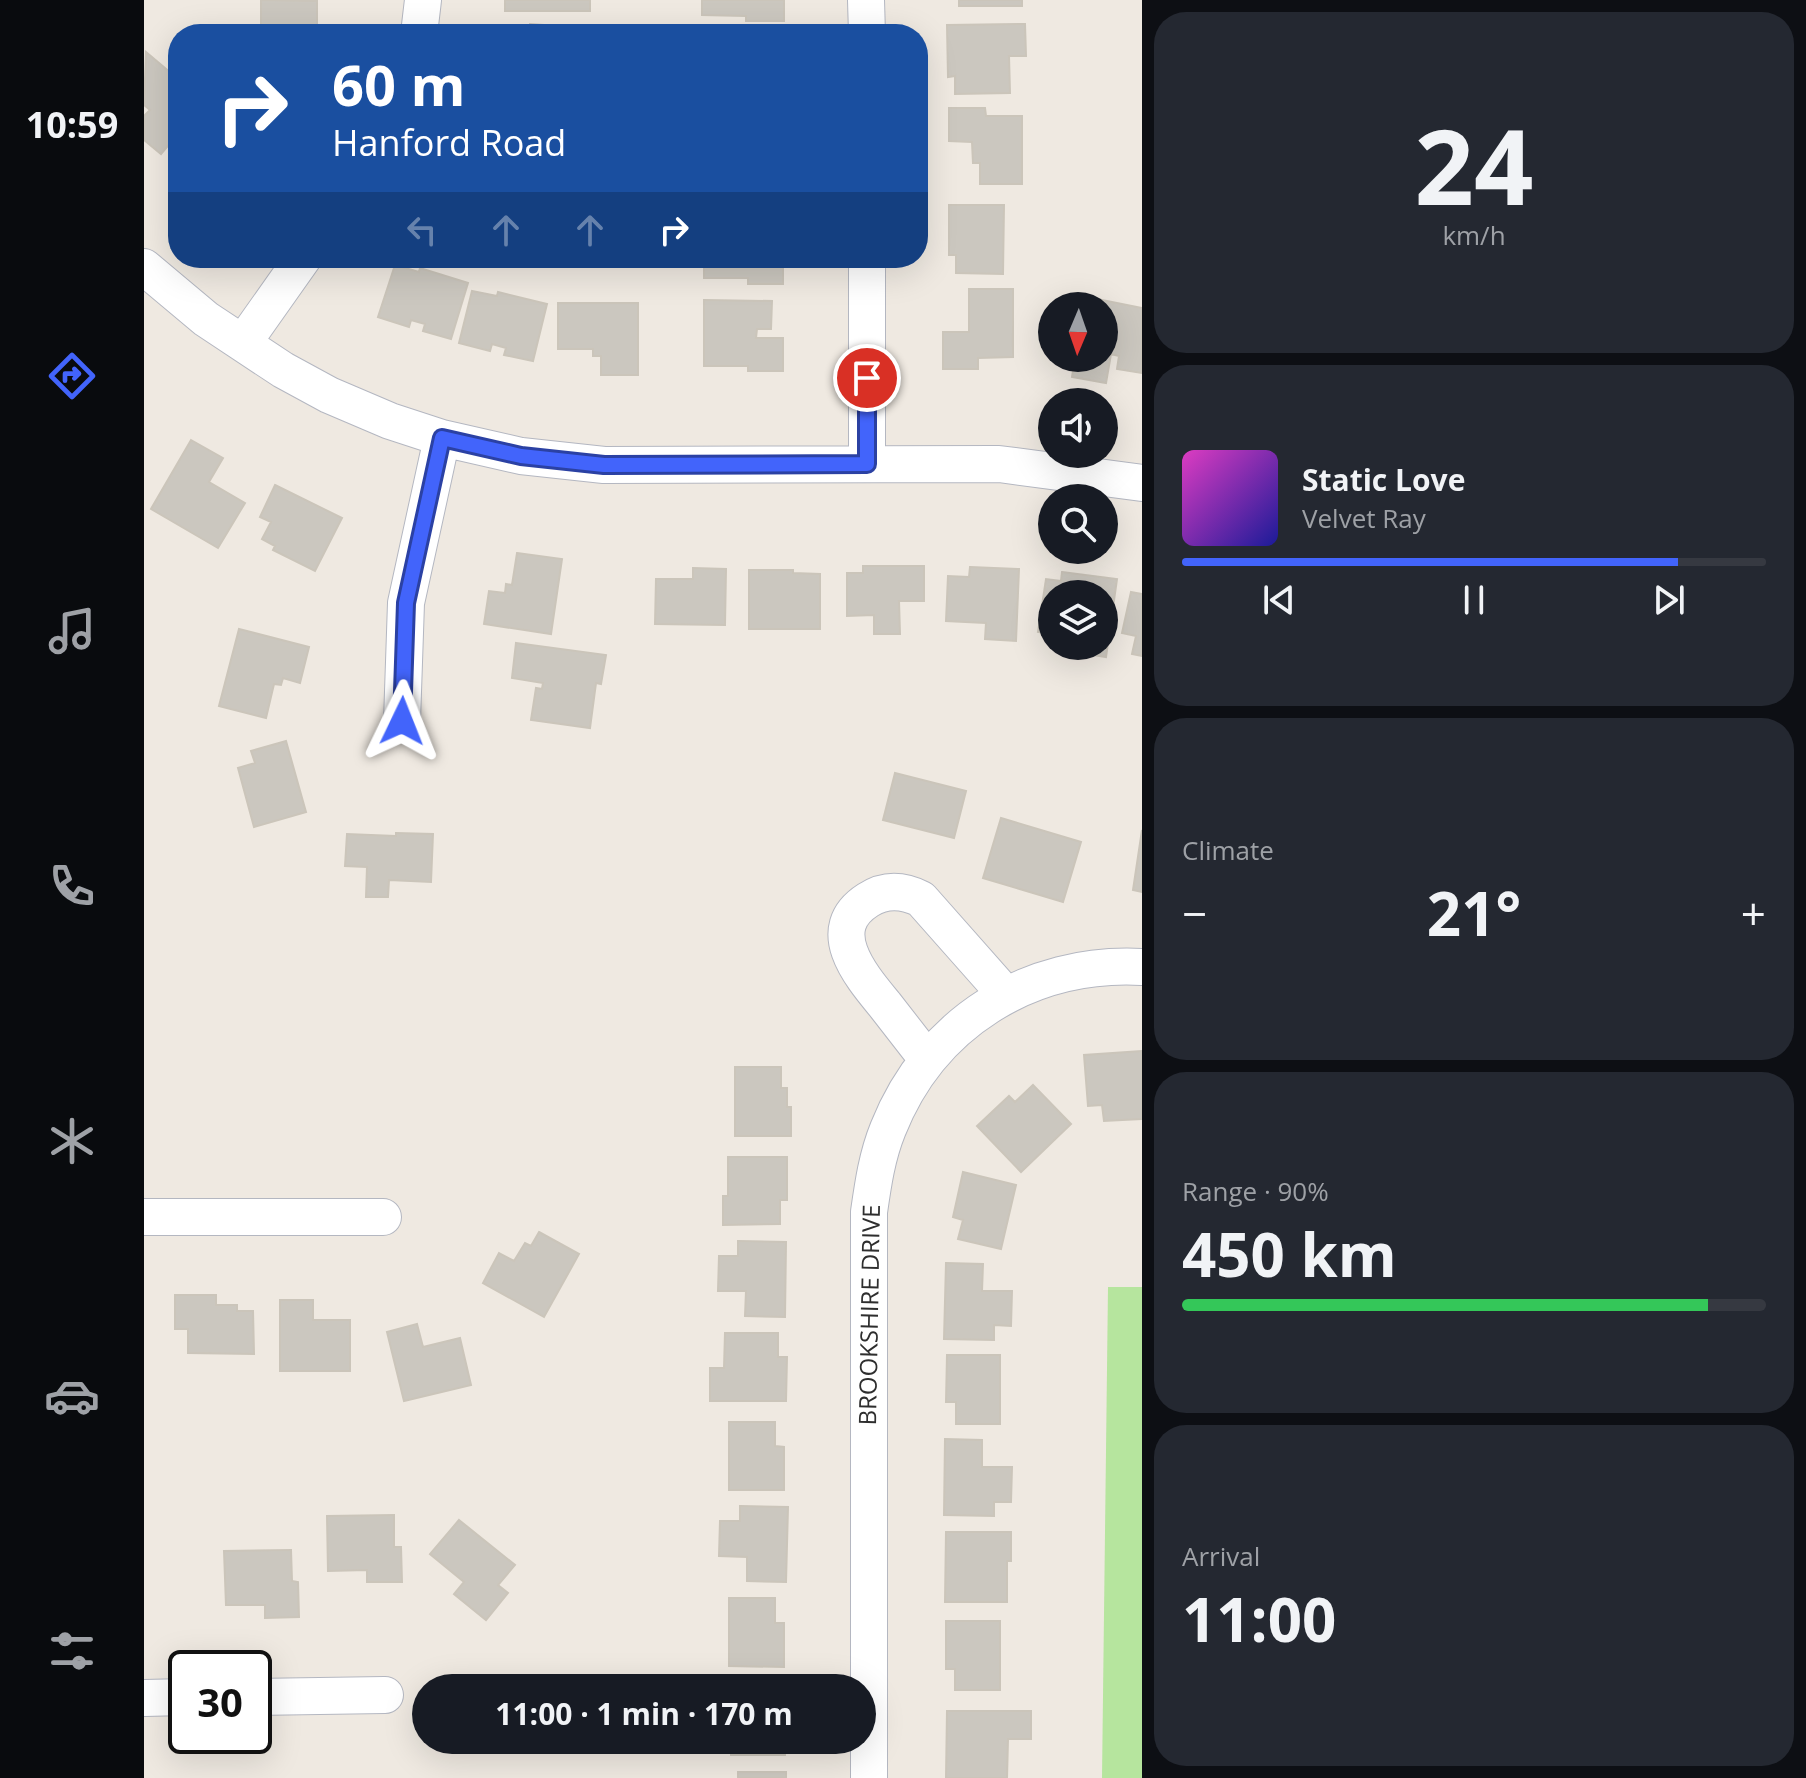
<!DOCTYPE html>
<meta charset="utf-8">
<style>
:root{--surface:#171b24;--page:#242831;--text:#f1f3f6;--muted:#9ea1a6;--line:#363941;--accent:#4264fb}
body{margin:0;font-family:"Open Sans",sans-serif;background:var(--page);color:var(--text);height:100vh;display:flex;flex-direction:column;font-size:30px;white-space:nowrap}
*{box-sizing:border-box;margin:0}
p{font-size:26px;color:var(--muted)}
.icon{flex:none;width:44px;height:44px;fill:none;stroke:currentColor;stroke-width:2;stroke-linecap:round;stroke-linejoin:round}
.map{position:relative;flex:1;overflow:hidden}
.side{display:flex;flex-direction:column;gap:12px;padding:12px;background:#0d0f14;width:664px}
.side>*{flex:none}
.banner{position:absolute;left:24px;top:24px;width:760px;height:244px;border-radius:32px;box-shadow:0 8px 32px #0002;background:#1a4fa0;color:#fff;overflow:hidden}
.needle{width:52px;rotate:182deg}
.controls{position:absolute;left:894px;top:292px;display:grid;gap:16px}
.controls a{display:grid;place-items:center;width:80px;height:80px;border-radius:50%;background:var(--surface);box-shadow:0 8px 32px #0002;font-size:40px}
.speed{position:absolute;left:24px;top:1650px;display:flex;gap:16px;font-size:40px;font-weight:700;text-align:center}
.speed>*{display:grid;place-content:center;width:104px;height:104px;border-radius:50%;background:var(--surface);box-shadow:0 8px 32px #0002;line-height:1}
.speed .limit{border:4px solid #111;border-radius:12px;background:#fff;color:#111}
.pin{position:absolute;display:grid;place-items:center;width:68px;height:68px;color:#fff;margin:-34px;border:4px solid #fff;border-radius:50%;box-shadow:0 2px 8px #0007}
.me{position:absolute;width:88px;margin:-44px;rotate:2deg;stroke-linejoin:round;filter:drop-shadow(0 0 6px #0008)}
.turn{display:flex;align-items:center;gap:28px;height:168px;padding:0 32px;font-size:36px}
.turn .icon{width:104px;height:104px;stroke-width:2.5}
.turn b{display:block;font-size:56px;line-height:68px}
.lanes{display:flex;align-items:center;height:76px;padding:0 32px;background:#0003;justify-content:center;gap:40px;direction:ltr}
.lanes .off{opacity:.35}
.big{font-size:60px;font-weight:700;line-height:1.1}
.side .tile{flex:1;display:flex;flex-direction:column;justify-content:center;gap:12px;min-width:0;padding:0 28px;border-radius:32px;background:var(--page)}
.side .dial{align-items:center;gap:0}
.dial b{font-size:104px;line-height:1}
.song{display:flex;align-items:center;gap:24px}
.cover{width:96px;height:96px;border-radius:12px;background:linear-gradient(135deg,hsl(310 70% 55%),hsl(240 70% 35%))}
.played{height:8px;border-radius:4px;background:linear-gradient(90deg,var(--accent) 85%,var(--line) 85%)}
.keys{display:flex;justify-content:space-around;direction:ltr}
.heat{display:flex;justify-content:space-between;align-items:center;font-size:44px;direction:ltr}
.charge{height:12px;border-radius:6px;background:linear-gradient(90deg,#34c759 90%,var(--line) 0)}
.trip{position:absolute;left:268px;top:1674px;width:464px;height:80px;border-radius:40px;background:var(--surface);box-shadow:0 8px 32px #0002;font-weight:700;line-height:80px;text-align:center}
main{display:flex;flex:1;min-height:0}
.dock{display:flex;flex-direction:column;width:144px;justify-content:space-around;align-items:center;background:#090b0e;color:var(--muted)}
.dock .icon{width:56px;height:56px}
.dock .selected{color:var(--accent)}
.dock b{font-size:36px;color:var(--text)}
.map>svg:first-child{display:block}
</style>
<main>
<nav class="dock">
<b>10:59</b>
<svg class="icon selected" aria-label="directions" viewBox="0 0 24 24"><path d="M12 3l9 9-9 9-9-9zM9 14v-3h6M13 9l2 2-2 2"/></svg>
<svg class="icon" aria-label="music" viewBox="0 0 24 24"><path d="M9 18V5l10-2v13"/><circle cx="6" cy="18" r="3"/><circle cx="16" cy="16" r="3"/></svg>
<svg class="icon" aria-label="phone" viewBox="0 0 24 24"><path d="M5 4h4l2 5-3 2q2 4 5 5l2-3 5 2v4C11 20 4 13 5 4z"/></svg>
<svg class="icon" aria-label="climate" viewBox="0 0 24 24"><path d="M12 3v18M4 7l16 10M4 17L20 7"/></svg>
<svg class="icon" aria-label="car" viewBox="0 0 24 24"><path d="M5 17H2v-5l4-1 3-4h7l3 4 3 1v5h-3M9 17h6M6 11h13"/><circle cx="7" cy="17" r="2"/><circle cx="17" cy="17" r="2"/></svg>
<svg class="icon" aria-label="filters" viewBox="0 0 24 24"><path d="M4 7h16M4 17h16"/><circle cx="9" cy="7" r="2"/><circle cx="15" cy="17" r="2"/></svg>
</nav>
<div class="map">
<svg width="998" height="1778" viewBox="0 0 998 1778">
<rect width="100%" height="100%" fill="#efe9e1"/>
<!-- park -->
<path fill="#b6e59e" d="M964 1287H998V1778H958Z"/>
<!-- building -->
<path fill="#cbc7bf" stroke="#cbc5ba" stroke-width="2" d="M117 0 173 1V34H117Z
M361 0H446V11H361Z
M558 0H640V21H602V16L558 15Z
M815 0H878V6H815Z
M386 24 427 27 426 34H385Z
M881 24 882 56H865L866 93 811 94V76L804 77 803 25Z
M2 52 34 79V134L17 154 0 140V116L6 110 0 105Z
M805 108H841L842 116H878V184H836V163H829L828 142 805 141Z
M805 205H860L859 274 812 273V255H805Z
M560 258H639V284H604V278H560Z
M251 265 275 272 276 268 324 283 307 339 279 331 281 324 267 320 265 327 234 317Z
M825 289H869V357L834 358V369H799V332H825Z
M328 291 353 296 354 292 403 304 389 361 360 355 362 348 348 344 346 351 315 343Z
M948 298 998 308V373L973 369 975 356 967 354 962 383 928 377 931 358H960V306H947Z
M560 300 628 301 627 329H613L612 338H639V371H604V366H560Z
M414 303H494V375H457V356H449V349H414Z
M47 440 79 458 65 482 101 503 74 548 7 509Z
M131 485 198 518 171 571 129 550 131 546 118 539 127 522 116 517Z
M373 553 418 559 407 634 340 624 345 591 361 593 362 584 368 585Z
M719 566H780V601H755L756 634H730V615L703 616V573H719Z
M826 567 875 569 872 641 841 639 842 623 802 621 804 576 825 577Z
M549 568 582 569 581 625 511 624 512 579H549Z
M605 570H649V573L676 574V629H605Z
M918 572 973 579 962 657 930 652 931 646H960V594H908V634L894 632 902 579 917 581Z
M987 592 998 594V656L988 654 992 636 978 633Z
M95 629 165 647 156 683 139 678 137 685 130 684 122 718 75 706Z
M372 643 462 655 457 684 452 683 446 728 387 720 392 688 398 689 399 683 368 678Z
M142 741 162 812 110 827 94 768 111 763 107 751Z
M751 773 822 791 810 838 739 820Z
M857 818 937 842 919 902 839 878Z
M998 830V892L989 890Z
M252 833 289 834 287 882 245 880 244 897H222L223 867 201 866 203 834 252 836Z
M998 1051V1119L960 1121 958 1105 944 1106 940 1055Z
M591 1067H637V1088H643V1107H647V1136H591Z
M889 1085 927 1124 877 1172 833 1126 865 1096 871 1102Z
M584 1157H643V1200H636V1224L579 1225V1196H584Z
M819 1172 872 1185 857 1249 814 1239 819 1220 809 1217Z
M395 1232 435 1254 400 1317 339 1283 355 1253 370 1261 381 1243 387 1246Z
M594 1241 642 1242 641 1317 601 1316 602 1291H574L575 1256H594Z
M802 1263 839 1264 838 1291H868L867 1326 850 1325V1340L800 1339Z
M31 1295H72V1305H93V1311H109L110 1354 44 1353V1329H31Z
M136 1300H169V1320H206V1371H136Z
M273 1324 279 1347 316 1338 327 1385 260 1401 243 1332Z
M581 1333H634V1357H643L642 1401H566V1368H580Z
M803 1355H856V1424H812V1402H802Z
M585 1422H631V1446L640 1447V1490H585Z
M801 1439 838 1440V1467H868L867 1502H850V1516L800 1515Z
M596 1506 644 1507 642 1582 603 1581V1557L575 1556 576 1521H596Z
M250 1515V1547H257L258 1582H223V1570L184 1571 183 1516Z
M315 1520 371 1565 354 1585 364 1593 342 1620 310 1594 320 1582 286 1554Z
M802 1532H867V1561H863V1602H801Z
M147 1550 148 1581 154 1582 155 1617 121 1618V1605H82L80 1551Z
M585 1598H631V1623H640V1667L585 1666Z
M802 1621H856V1690H811V1669H802Z
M803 1711H887V1739H864L863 1778H802Z
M587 1740H642L641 1755H587Z
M594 1772H642V1778H594Z"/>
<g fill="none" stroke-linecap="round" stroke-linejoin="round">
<!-- street casing -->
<g stroke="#b4b7c1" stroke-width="38">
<path id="street" d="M722 0 723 34
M275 34 279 0
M723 258V464
M0 267 62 319 139 370 185 395 246 421 298 438 377 456 460 465 855 464 998 483
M99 343 159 258
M258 721 262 603 298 438
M783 1059C769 1041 755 1023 741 1005 718 977 677 930 724 900 741 889 759 890 777 899L862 995
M0 1217H239
M110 1697 241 1695
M0 1698 42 1697
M725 1778V1212C729 1184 733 1156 744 1129 786 1023 885 961 998 967"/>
</g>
<!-- street -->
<use href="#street" stroke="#fff" stroke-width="36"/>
</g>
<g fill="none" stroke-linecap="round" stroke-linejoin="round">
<!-- route casing -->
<g stroke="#2b41a3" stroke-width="20">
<path id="route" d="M258 721 262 603 298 438 377 456 460 465 723 464V378"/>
</g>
<!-- route -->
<use href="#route" stroke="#4264fb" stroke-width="14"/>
</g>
<g text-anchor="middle" stroke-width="6" stroke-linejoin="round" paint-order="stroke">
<!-- street labels -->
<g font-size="24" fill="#2e2e2e" stroke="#fff">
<text transform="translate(726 1315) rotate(-89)" y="8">BROOKSHIRE DRIVE</text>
</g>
</g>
</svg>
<div class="controls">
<a><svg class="needle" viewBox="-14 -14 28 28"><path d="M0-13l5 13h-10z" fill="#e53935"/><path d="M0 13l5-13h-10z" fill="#9ea1a6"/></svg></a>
<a><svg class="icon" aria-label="sound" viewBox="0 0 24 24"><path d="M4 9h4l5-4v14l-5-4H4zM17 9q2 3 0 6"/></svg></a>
<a><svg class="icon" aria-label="search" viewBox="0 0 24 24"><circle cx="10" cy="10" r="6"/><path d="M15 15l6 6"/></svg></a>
<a><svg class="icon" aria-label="layers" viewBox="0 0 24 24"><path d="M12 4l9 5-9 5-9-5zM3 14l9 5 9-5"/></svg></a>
</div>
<div class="speed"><div class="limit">30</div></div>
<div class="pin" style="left:723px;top:378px;background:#d93025"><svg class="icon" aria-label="arrive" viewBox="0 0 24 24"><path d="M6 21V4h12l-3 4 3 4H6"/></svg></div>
<svg class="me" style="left:258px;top:721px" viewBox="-20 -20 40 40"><path d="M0-17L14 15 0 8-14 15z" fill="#4264fb" stroke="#fff" stroke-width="4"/></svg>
<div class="trip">11:00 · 1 min · 170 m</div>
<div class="banner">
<div class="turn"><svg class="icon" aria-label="right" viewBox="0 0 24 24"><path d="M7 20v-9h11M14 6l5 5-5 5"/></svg><div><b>60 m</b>Hanford Road</div></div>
<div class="lanes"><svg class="icon off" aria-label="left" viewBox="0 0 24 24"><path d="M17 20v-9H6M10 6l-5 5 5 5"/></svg><svg class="icon off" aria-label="ahead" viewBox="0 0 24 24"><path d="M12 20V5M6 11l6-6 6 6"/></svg><svg class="icon off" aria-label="ahead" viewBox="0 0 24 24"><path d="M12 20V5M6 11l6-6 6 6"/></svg><svg class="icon" aria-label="right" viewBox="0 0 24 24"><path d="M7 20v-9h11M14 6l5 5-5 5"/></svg></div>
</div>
</div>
<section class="side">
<div class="tile dial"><b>24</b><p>km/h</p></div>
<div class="tile">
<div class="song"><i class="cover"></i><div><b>Static Love</b><p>Velvet Ray</p></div></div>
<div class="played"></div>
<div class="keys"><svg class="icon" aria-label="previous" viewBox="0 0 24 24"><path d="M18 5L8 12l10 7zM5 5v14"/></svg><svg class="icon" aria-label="pause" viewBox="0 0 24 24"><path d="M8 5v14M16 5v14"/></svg><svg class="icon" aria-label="next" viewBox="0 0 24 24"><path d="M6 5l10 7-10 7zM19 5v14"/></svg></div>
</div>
<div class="tile"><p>Climate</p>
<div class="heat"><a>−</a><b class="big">21°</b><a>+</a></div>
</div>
<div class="tile"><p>Range · 90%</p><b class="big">450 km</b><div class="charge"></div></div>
<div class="tile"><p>Arrival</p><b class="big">11:00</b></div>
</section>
</main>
